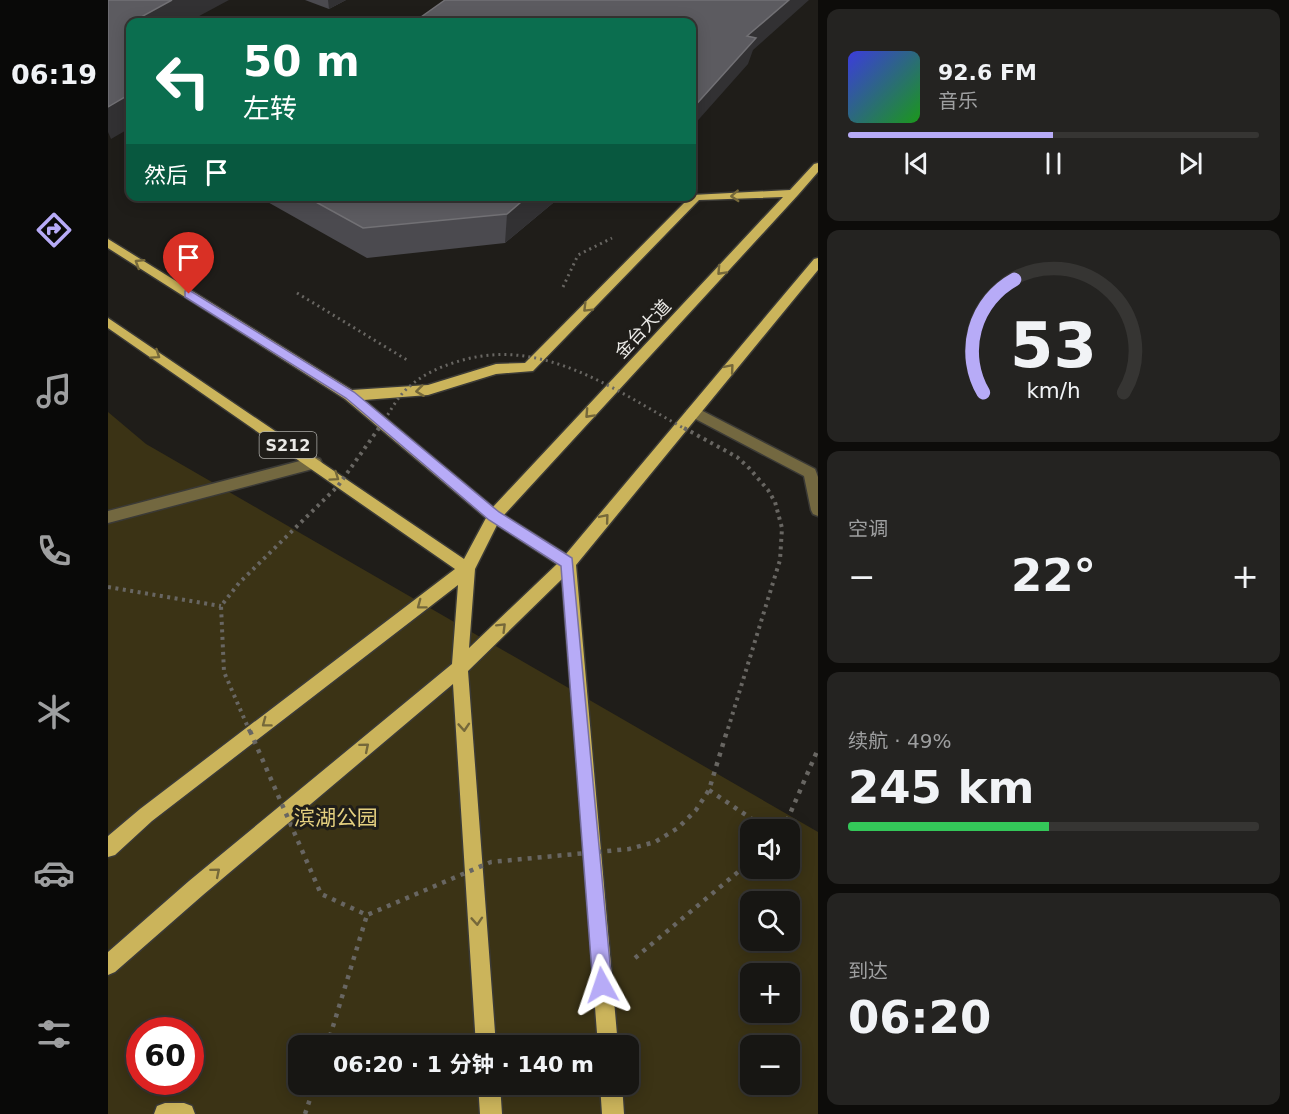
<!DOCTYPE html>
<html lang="zh">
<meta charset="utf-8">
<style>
:root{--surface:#171613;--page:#242321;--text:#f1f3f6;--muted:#9e9fa0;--line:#363533;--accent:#b7abf7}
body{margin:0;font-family:"DejaVu Sans","Noto Sans SC",sans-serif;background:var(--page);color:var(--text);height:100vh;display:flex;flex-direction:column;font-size:22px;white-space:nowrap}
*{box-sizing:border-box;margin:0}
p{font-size:20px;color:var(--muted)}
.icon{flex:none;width:33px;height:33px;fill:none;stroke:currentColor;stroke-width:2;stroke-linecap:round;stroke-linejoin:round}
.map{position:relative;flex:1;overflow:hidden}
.side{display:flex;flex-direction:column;gap:9px;padding:9px;background:#0d0c0a;width:471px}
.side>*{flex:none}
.top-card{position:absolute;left:18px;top:18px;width:570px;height:183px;border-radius:12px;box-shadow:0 3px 15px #0003,0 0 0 2px var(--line);background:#0b6e4f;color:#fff;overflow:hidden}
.controls{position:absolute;left:632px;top:819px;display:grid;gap:12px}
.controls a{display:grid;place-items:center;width:60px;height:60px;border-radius:12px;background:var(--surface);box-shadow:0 3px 15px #0003,0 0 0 2px var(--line);font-size:30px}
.speed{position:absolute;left:18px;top:1017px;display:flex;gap:12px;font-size:30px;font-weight:700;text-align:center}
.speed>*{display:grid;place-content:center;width:78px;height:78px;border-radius:50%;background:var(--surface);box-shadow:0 3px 15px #0003,0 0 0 2px var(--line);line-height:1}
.speed .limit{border:9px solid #d22;background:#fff;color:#111}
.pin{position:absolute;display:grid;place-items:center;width:51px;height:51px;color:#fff;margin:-62px -26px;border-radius:50% 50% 50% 0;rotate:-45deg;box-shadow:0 0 6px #0007}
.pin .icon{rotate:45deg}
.me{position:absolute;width:66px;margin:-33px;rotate:355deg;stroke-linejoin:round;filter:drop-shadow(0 0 4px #0008)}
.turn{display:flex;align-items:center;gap:21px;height:126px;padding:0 18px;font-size:27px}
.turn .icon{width:78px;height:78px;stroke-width:2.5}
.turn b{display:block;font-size:42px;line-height:51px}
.then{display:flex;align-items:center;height:57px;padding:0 18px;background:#0003;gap:12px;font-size:22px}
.big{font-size:45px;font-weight:700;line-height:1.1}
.side .widget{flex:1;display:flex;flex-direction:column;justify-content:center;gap:9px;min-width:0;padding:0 21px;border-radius:12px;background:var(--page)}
.side .dial{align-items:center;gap:0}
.dial svg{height:156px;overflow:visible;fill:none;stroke:var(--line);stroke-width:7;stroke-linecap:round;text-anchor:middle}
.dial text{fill:var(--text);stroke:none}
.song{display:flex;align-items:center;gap:18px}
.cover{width:72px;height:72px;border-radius:9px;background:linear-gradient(135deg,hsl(240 70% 55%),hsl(120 70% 35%))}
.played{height:6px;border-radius:3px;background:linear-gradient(90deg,var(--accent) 50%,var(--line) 50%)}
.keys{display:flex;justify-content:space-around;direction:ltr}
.heat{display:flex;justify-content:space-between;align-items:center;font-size:33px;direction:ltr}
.charge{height:9px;border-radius:4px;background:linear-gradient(90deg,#34c759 49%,var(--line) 0)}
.trip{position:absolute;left:180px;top:1035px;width:351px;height:60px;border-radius:12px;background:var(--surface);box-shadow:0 3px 15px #0003,0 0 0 2px var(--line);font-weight:700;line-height:60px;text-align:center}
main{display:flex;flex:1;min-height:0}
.tab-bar{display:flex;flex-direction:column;width:108px;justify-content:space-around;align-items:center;background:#090908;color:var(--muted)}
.tab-bar .icon{width:42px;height:42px}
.tab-bar .current{color:var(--accent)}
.tab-bar b{font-size:27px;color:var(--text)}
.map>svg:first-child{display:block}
</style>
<main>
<nav class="tab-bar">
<b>06:19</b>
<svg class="icon current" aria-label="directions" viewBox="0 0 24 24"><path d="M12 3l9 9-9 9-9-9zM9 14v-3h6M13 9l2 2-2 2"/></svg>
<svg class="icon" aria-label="music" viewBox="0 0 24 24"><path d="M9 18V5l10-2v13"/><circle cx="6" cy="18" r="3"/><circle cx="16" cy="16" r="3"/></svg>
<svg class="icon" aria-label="phone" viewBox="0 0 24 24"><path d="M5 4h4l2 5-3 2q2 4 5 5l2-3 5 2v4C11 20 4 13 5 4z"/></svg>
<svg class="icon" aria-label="climate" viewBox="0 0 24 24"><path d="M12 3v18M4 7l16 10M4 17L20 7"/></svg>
<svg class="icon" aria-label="car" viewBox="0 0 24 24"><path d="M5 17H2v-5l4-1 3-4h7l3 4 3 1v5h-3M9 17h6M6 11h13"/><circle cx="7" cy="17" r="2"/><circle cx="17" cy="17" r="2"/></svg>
<svg class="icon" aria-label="filters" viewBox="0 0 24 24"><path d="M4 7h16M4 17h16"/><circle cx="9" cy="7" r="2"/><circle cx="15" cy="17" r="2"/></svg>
</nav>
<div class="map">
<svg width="710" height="1114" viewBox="0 0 710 1114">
<rect width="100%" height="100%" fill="#1f1d19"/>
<!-- green -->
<path fill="#3b3315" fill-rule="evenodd" d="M0 412 38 444 710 832V1114H0ZM642 830H681V868H642ZM642 902H681V940H642ZM642 974H681V1012H642ZM32 1030H82V1082H32ZM190 1046H520V1084H190ZM642 1046H681V1084H642Z"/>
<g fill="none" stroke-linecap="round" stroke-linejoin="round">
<!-- minor casing -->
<g stroke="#3b3a36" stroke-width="3">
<path id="minor" d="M585 406 707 469 710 477V516L705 514 703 510 696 476 580 415 578 411Z
M207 457 212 459 214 463 212 467 0 523V511Z"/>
</g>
<!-- major casing -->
<g stroke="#3b3a36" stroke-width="3">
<path id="major" d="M710 163V172L690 195 396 515 458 554 706 259 710 258V270L468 565 510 1046H490L454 579 360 671 388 1046H368L345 684 95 895 7 972 0 975V952L81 881 344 664 350 585 44 821 7 855 0 857V836L32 809 347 569 0 328V318L356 559 378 518 237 399 0 248V239L244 390 320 385 388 364 417 363 584 195 682 190 706 164ZM675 197 385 507 256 400 320 395 388 374 425 371 591 200ZM389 525 449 564 361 648 367 569Z
M370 1084H392L394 1114H372Z
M492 1084H514L516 1114H494Z
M57 1103H76L84 1106 87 1114H46L49 1106Z"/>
</g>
<!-- path-far2 -->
<path stroke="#686662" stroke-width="3" stroke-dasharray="2 4" stroke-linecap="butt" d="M455 287 470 255 504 238
M189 293 299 360"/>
<!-- path-far1 -->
<path stroke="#686662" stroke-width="4" stroke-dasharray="3 4.5" stroke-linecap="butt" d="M0 587 113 606"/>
<!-- path -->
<path stroke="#686662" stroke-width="4.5" stroke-dasharray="4 6" stroke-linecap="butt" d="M601 790 660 830
M675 830 710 749
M527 958 642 862
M219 1046 259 915
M197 1114 207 1084"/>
<!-- minor -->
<use href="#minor" fill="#736840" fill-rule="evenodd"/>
<!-- major -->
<use href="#major" fill="#cbb45b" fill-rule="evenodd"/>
<!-- path-bridge-far2 -->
<path stroke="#686662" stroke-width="3" stroke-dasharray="2 4" stroke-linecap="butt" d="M270 430C280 416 289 396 302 386 317 373 336 365 355 360 437 337 510 392 579 430"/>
<!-- path-bridge-far1 -->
<path stroke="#686662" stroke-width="4" stroke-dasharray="3 4.5" stroke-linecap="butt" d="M576 428 629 457 641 468 660 490 667 502 674 528 672 560 619 732
M142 732 116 672 113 606 131 583 230 486 271 428"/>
<!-- path-bridge -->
<path stroke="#686662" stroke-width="4.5" stroke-dasharray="4 6" stroke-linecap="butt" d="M142 731 213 894 259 915 383 862 521 849 547 842 570 828 588 810 601 790 619 731"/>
</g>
<!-- wall -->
<path fill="#4b4a4f" d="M197 0H238L221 9Z
M149 196H446L445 203 397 243 259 258Z"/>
<!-- shaded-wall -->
<path fill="#323133" d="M64 0H121L80 22H35L33 17Z
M220 0H238L221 9Z
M681 0H701L645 50 640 64 584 127V109L639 36Z
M22 94V128L3 139 0 132V107Z
M420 196H446L445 203 397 243 399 214Z"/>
<!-- building -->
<path fill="#5c5b60" stroke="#727175" stroke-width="1.5" d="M0 0H64L33 17 47 22H22V94L0 107Z
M337 0H681L639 36 648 38 584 109V22H306Z
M197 196H420L399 214 255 228Z"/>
<!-- one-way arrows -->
<defs><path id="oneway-chevron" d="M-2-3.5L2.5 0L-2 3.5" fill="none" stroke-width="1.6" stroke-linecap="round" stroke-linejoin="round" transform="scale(1.5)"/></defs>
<g stroke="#75683a">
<use href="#oneway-chevron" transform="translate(627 196) rotate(177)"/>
<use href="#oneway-chevron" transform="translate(31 263) rotate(-148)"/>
<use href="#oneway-chevron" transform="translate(613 271) rotate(133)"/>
<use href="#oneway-chevron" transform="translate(479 308) rotate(135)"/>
<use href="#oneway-chevron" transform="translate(48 355) rotate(34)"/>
<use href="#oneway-chevron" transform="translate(622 368) rotate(-50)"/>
<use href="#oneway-chevron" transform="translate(312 391) rotate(173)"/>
<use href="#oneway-chevron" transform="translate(481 414) rotate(133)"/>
<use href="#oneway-chevron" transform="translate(227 477) rotate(35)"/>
<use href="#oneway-chevron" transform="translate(497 518) rotate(-50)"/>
<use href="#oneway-chevron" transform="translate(313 605) rotate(143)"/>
<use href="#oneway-chevron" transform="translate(394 627) rotate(-45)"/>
<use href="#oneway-chevron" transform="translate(158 723) rotate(143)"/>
<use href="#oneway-chevron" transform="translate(356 727) rotate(86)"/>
<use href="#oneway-chevron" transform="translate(257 747) rotate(-40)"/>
<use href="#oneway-chevron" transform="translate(108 872) rotate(-40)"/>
<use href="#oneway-chevron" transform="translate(369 921) rotate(86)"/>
</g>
<!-- route -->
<path fill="#b7abf7" stroke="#776fa1" stroke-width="1.5" d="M81 290 246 392 391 512 464 558 504 985 501 991 494 994 488 991 485 985 453 566 381 520 238 398 77 297V291Z"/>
<g text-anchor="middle" stroke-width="6" stroke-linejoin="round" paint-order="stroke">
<!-- shield labels -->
<rect fill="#1f1d19" stroke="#adaca8" stroke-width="1.5" x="151.5" y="432" width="57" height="26" rx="4.5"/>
<g font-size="16" font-weight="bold" fill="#eae9e6">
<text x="180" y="451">S212</text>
</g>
<!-- street labels -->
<g font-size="18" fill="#eae9e6" stroke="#1f1d19">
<text transform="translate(535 329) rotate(-47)" y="6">金台大道</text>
</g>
<!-- near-park labels -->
<g font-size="21" fill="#e4cf7f" stroke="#1f1d19">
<text x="228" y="825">滨湖公园</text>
</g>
</g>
</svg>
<div class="controls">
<a><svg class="icon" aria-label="sound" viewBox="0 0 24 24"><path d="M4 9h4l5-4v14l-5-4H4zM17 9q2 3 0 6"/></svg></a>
<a><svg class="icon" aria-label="search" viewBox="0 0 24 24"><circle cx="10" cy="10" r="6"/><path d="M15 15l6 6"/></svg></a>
<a>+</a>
<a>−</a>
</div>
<div class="speed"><div class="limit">60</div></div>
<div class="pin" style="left:81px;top:294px;background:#d93025"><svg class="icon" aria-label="arrive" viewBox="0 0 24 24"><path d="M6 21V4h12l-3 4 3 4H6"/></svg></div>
<svg class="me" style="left:494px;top:985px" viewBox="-20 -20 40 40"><path d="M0-17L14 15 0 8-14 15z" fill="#b7abf7" stroke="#fff" stroke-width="4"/></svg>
<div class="trip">06:20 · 1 分钟 · 140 m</div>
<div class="top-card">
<div class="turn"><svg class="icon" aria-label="left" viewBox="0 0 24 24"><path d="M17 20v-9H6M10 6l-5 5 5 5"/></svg><div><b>50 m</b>左转</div></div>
<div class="then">然后<svg class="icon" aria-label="arrive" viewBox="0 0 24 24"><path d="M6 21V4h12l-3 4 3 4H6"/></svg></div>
</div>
</div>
<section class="side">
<div class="widget">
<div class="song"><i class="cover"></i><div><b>92.6 FM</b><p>音乐</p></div></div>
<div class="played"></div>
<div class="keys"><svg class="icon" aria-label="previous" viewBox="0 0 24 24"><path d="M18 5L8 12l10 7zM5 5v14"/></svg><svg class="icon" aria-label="pause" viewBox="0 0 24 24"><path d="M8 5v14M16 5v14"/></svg><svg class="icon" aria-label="next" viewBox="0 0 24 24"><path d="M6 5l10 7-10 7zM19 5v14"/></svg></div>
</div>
<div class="widget dial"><svg viewBox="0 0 100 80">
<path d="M14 69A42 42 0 1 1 86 69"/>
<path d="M14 69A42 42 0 0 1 30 11" stroke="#b7abf7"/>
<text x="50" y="56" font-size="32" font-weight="700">53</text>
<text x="50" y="72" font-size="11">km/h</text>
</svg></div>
<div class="widget"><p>空调</p>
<div class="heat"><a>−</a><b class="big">22°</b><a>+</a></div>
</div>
<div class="widget"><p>续航 · 49%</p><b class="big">245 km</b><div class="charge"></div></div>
<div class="widget"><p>到达</p><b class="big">06:20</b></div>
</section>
</main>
